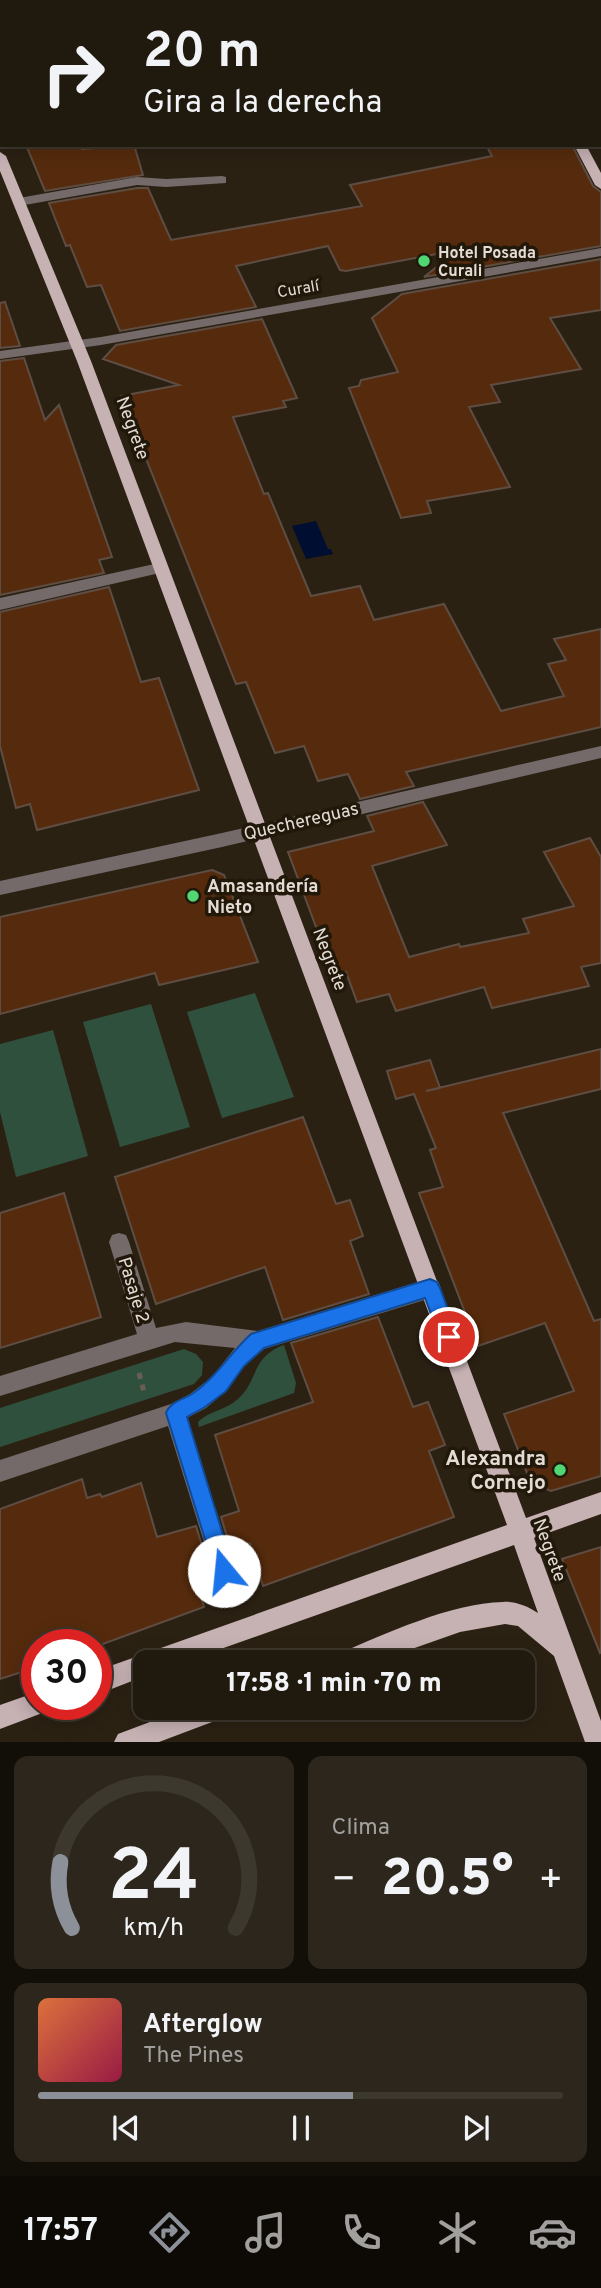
<!DOCTYPE html>
<html lang="es">
<meta charset="utf-8">
<style>
:root{--surface:#20190e;--page:#2d261c;--text:#f1f3f6;--muted:#a2a09e;--line:#3d382e;--accent:#8c9099}
body{margin:0;font-family:Overpass,sans-serif;background:var(--page);color:var(--text);height:100vh;display:flex;flex-direction:column;font-size:26px;white-space:nowrap}
*{box-sizing:border-box;margin:0}
p{font-size:23px;color:var(--muted)}
.icon{flex:none;width:38px;height:38px;fill:none;stroke:currentColor;stroke-width:2;stroke-linecap:round;stroke-linejoin:round}
.map{position:relative;height:1742px;overflow:hidden}
.side{display:flex;flex-direction:column;gap:14px;padding:14px;background:#120e08;flex:1}
.side>*{flex:none}
.banner{position:absolute;left:0px;top:0px;width:602px;height:147px;box-shadow:0 4px 18px #0003,0 0 0 2px var(--line);background:#20190e;color:var(--text);overflow:hidden}
.speed{position:absolute;left:21px;top:1629px;display:flex;gap:14px;font-size:35px;font-weight:700;text-align:center}
.speed>*{display:grid;place-content:center;width:91px;height:91px;border-radius:50%;background:var(--surface);box-shadow:0 4px 18px #0003,0 0 0 2px var(--line);line-height:1}
.speed .limit{border:10px solid #d22;background:#fff;color:#111}
.pin{position:absolute;display:grid;place-items:center;width:60px;height:60px;color:#fff;margin:-30px;border:4px solid #fff;border-radius:50%;box-shadow:0 2px 7px #0007}
.me{position:absolute;width:77px;margin:-38px;rotate:343deg;stroke-linejoin:round;filter:drop-shadow(0 0 5px #0008)}
.turn{display:flex;align-items:center;gap:24px;height:147px;padding:0 28px;font-size:32px}
.turn .icon{width:91px;height:91px;stroke-width:2.5}
.turn b{display:block;font-size:49px;line-height:60px}
.big{font-size:52px;font-weight:800;line-height:1.1}
.side .tile{flex:1;display:flex;flex-direction:column;justify-content:center;gap:10px;min-width:0;padding:0 24px;border-radius:14px;background:var(--page)}
.side .dial{align-items:center;gap:0}
.dial svg{height:182px;overflow:visible;fill:none;stroke:var(--line);stroke-width:7;stroke-linecap:round;text-anchor:middle}
.dial text{fill:var(--text);stroke:none}
.song{display:flex;align-items:center;gap:21px}
.cover{width:84px;height:84px;border-radius:10px;background:linear-gradient(135deg,hsl(20 70% 55%),hsl(340 70% 35%))}
.played{height:7px;border-radius:4px;background:linear-gradient(90deg,var(--accent) 60%,var(--line) 60%)}
.keys{display:flex;justify-content:space-around;direction:ltr}
.heat{display:flex;justify-content:space-between;align-items:center;font-size:38px;direction:ltr}
.side .tiles{flex:1;display:grid;gap:14px;grid-template-columns:1fr 1fr}
.tile:last-child{grid-column:span 2}
.trip{position:absolute;left:133px;top:1650px;width:402px;height:70px;border-radius:14px;background:var(--surface);box-shadow:0 4px 18px #0003,0 0 0 2px var(--line);font-weight:800;line-height:70px;text-align:center}
.dock{display:flex;height:112px;justify-content:space-around;align-items:center;background:#0d0a06;color:var(--muted)}
.dock .icon{width:49px;height:49px}
.dock .on{color:var(--accent)}
.dock b{font-size:32px;color:var(--text)}
.map>svg:first-child{display:block}
</style>
<div class="map">
<svg width="601" height="1742" viewBox="0 0 601 1742">
<rect width="100%" height="100%" fill="#2b2113"/>
<!-- green -->
<path fill="#30503e" d="M255 993 294 1097 222 1118 187 1012Z
M151 1004 190 1127 120 1147 83 1022Z
M53 1030 88 1156 16 1177 0 1112V1044Z
M284 1345 296 1383 294 1393 199 1427 198 1422C209 1411 226 1410 238 1399 259 1380 251 1357 284 1345Z
M184 1349 196 1354 203 1362 202 1375 194 1384 0 1447V1408Z"/>
<!-- water -->
<path fill="#000e32" d="M316 521 328 549H331L333 554 306 559 292 526Z"/>
<!-- building -->
<path fill="#562b0d" stroke="#5e4d43" stroke-width="2" d="M26 145H81L82 149 134 145 143 175 45 191Z
M486 145H572L593 186 601 192V246L424 277 458 250 346 271 340 270 328 246 236 266 256 307 120 331 101 285 87 287 70 245 66 246 49 203 137 188H148L171 240 362 206 350 185 492 156Z
M601 259V310L550 318 581 369 491 385 500 402 469 407 510 487 427 501 431 513 401 518 349 388 359 386 361 380 398 372 372 318 402 294Z
M5 302 20 346 0 348V303Z
M262 319 297 398 283 401 286 407 233 417 264 494 268 493 311 596 360 586 374 620 444 604 501 711 564 696 548 664 566 660 554 639 601 629V727L406 772 414 786 360 799 348 774 318 781 304 746 275 753 246 682 236 684 121 396 179 385 103 359 116 345Z
M24 358 45 420 59 405 112 557 99 560 104 573 0 595V361Z
M109 587 141 682 159 678 199 790 37 830 30 804 16 808 0 746V612Z
M423 802 447 845 372 866 409 957 459 944 460 947 529 933 523 919 574 906 544 852 590 838 601 857V963L581 967 589 986 492 1008 484 987 396 1011 389 994 357 1002 346 972 334 975 288 852 374 831 367 816Z
M212 870 224 875 258 962 159 985 155 973 0 1014V917Z
M601 1049V1089L503 1113 594 1321 601 1319V1476L551 1491 531 1483 504 1414 574 1391 545 1323 478 1346 419 1193 443 1187 430 1150 436 1148 414 1094 396 1099 387 1071 430 1060 440 1088 426 1091Z
M303 1117 336 1204 350 1200 363 1236 350 1241 369 1294 283 1320 265 1267 156 1304 115 1177Z
M64 1193 101 1317 0 1348V1213Z
M378 1317 413 1407 428 1402 445 1445 429 1451 454 1517 263 1586 250 1543 231 1550 221 1517 239 1511 215 1435 313 1402 291 1343Z
M82 1479 87 1498 100 1494 102 1497 141 1483 157 1537 196 1526 206 1559 191 1564 204 1607 100 1645H37V1667L0 1679V1509Z
M601 1547V1652L600 1653 562 1559Z"/>
<g fill="none" stroke-linecap="round" stroke-linejoin="round">
<!-- path -->
<path stroke="#685f53" stroke-width="5" stroke-dasharray="6 6" stroke-linecap="butt" d="M139 1373 144 1392"/>
<!-- minor -->
<path fill="#746a6a" fill-rule="evenodd" d="M2 85V93L0 94V86Z
M222 176 226 177V183L166 187 137 185 19 206 13 202 19 198 137 177 166 179Z
M601 248V256L101 345 0 359V351L101 337Z
M159 563 164 564 167 568 164 572 0 610V598Z
M601 746V758L222 847 0 895V881L222 833Z
M119 1233 126 1235 129 1242 156 1328 186 1322 258 1331 431 1278 438 1281 441 1288 438 1295 431 1298 264 1349 244 1366 226 1391 206 1408 187 1418 243 1597 240 1605 232 1608 224 1605 221 1597 168 1426 0 1482V1460L171 1404 190 1394 212 1377 235 1348 175 1342 0 1396V1376L137 1334 109 1242 112 1235Z"/>
<!-- major -->
<path fill="#c6b1b3" fill-rule="evenodd" d="M506 0H518V2H506Z
M574 145H586L601 173V189L595 185Z
M0 152 6 156 91 361 526 1518 601 1492V1514L534 1538 601 1721V1742H585L554 1656 518 1626 505 1624 460 1632 375 1662H335L338 1654C385 1634 451 1603 503 1602 515 1601 528 1606 538 1613L514 1545 184 1662H145V1676L96 1695V1671L507 1525 77 361 0 171Z
M37 1692V1704H49L45 1712 0 1729V1705Z
M187 1708H232L228 1716 159 1742H114L118 1734Z"/>
</g>
<!-- route -->
<path fill="#1a73e8" stroke="#114b97" stroke-width="2" d="M430 1279 437 1282 440 1288 458 1337 455 1343 449 1346 442 1343 425 1298 264 1348 244 1366 226 1391 205 1407 187 1417 234 1571 231 1578 224 1581 217 1578 166 1413C170 1402 182 1400 192 1394 216 1378 230 1353 251 1334Z"/>
<!-- markers -->
<g fill="#51d674" stroke="#21180a" stroke-width="2.5">
<circle cx="424" cy="261" r="7"/>
<circle cx="193" cy="896" r="7"/>
<circle cx="560" cy="1470" r="7"/>
</g>
<g text-anchor="middle" stroke-width="7" stroke-linejoin="round" paint-order="stroke">
<!-- far-poi labels -->
<g font-size="16" font-weight="bold" fill="#e3dcd4" stroke="#21180a" text-anchor="start">
<text x="438" y="258">Hotel Posada<tspan x="438" dy="18">Curali</tspan></text>
</g>
<!-- far-street labels -->
<g font-size="16" fill="#e3dcd4" stroke="#21180a">
<text transform="translate(298 288) rotate(-10)" y="6">Curalí</text>
</g>
<!-- street labels -->
<g font-size="18" fill="#e3dcd4" stroke="#21180a">
<text transform="translate(133 428) rotate(70)" y="6">Negrete</text>
<text transform="translate(301 821) rotate(-13)" y="6">Quechereguas</text>
<text transform="translate(330 959) rotate(69)" y="6">Negrete</text>
<text transform="translate(134 1290) rotate(73)" y="6">Pasaje 2</text>
<text transform="translate(550 1550) rotate(70)" y="6">Negrete</text>
</g>
<!-- poi labels -->
<g font-size="18" font-weight="bold" fill="#e3dcd4" stroke="#21180a" text-anchor="start">
<text x="207" y="892">Amasandería<tspan x="207" dy="21">Nieto</tspan></text>
</g>
<!-- near-poi labels -->
<g font-size="21" font-weight="bold" fill="#e3dcd4" stroke="#21180a" text-anchor="end">
<text x="546" y="1465">Alexandra<tspan x="546" dy="24">Cornejo</tspan></text>
</g>
</g>
</svg>
<div class="speed"><div class="limit">30</div></div>
<div class="pin" style="left:449px;top:1337px;background:#d93025"><svg class="icon" aria-label="arrive" viewBox="0 0 24 24"><path d="M6 21V4h12l-3 4 3 4H6"/></svg></div>
<svg class="me" style="left:224px;top:1571px" viewBox="-20 -20 40 40"><circle r="19" fill="#fff"/><path d="M0-13L10 11 0 6-10 11z" fill="#1a73e8"/></svg>
<div class="trip">17:58 · 1 min · 70 m</div>
<div class="banner">
<div class="turn"><svg class="icon" aria-label="right" viewBox="0 0 24 24"><path d="M7 20v-9h11M14 6l5 5-5 5"/></svg><div><b>20 m</b>Gira a la derecha</div></div>
</div>
</div>
<section class="side">
<div class="tiles">
<div class="tile dial"><svg viewBox="0 0 100 80">
<path d="M14 69A42 42 0 1 1 86 69"/>
<path d="M14 69A42 42 0 0 1 9 40" stroke="#8c9099"/>
<text x="50" y="56" font-size="32" font-weight="700">24</text>
<text x="50" y="72" font-size="11">km/h</text>
</svg></div>
<div class="tile"><p>Clima</p>
<div class="heat"><a>−</a><b class="big">20.5°</b><a>+</a></div>
</div>
<div class="tile">
<div class="song"><i class="cover"></i><div><b>Afterglow</b><p>The Pines</p></div></div>
<div class="played"></div>
<div class="keys"><svg class="icon" aria-label="previous" viewBox="0 0 24 24"><path d="M18 5L8 12l10 7zM5 5v14"/></svg><svg class="icon" aria-label="pause" viewBox="0 0 24 24"><path d="M8 5v14M16 5v14"/></svg><svg class="icon" aria-label="next" viewBox="0 0 24 24"><path d="M6 5l10 7-10 7zM19 5v14"/></svg></div>
</div>
</div>
</section>
<nav class="dock">
<b>17:57</b>
<svg class="icon on" aria-label="directions" viewBox="0 0 24 24"><path d="M12 3l9 9-9 9-9-9zM9 14v-3h6M13 9l2 2-2 2"/></svg>
<svg class="icon" aria-label="music" viewBox="0 0 24 24"><path d="M9 18V5l10-2v13"/><circle cx="6" cy="18" r="3"/><circle cx="16" cy="16" r="3"/></svg>
<svg class="icon" aria-label="phone" viewBox="0 0 24 24"><path d="M5 4h4l2 5-3 2q2 4 5 5l2-3 5 2v4C11 20 4 13 5 4z"/></svg>
<svg class="icon" aria-label="climate" viewBox="0 0 24 24"><path d="M12 3v18M4 7l16 10M4 17L20 7"/></svg>
<svg class="icon" aria-label="car" viewBox="0 0 24 24"><path d="M5 17H2v-5l4-1 3-4h7l3 4 3 1v5h-3M9 17h6M6 11h13"/><circle cx="7" cy="17" r="2"/><circle cx="17" cy="17" r="2"/></svg>
</nav>
